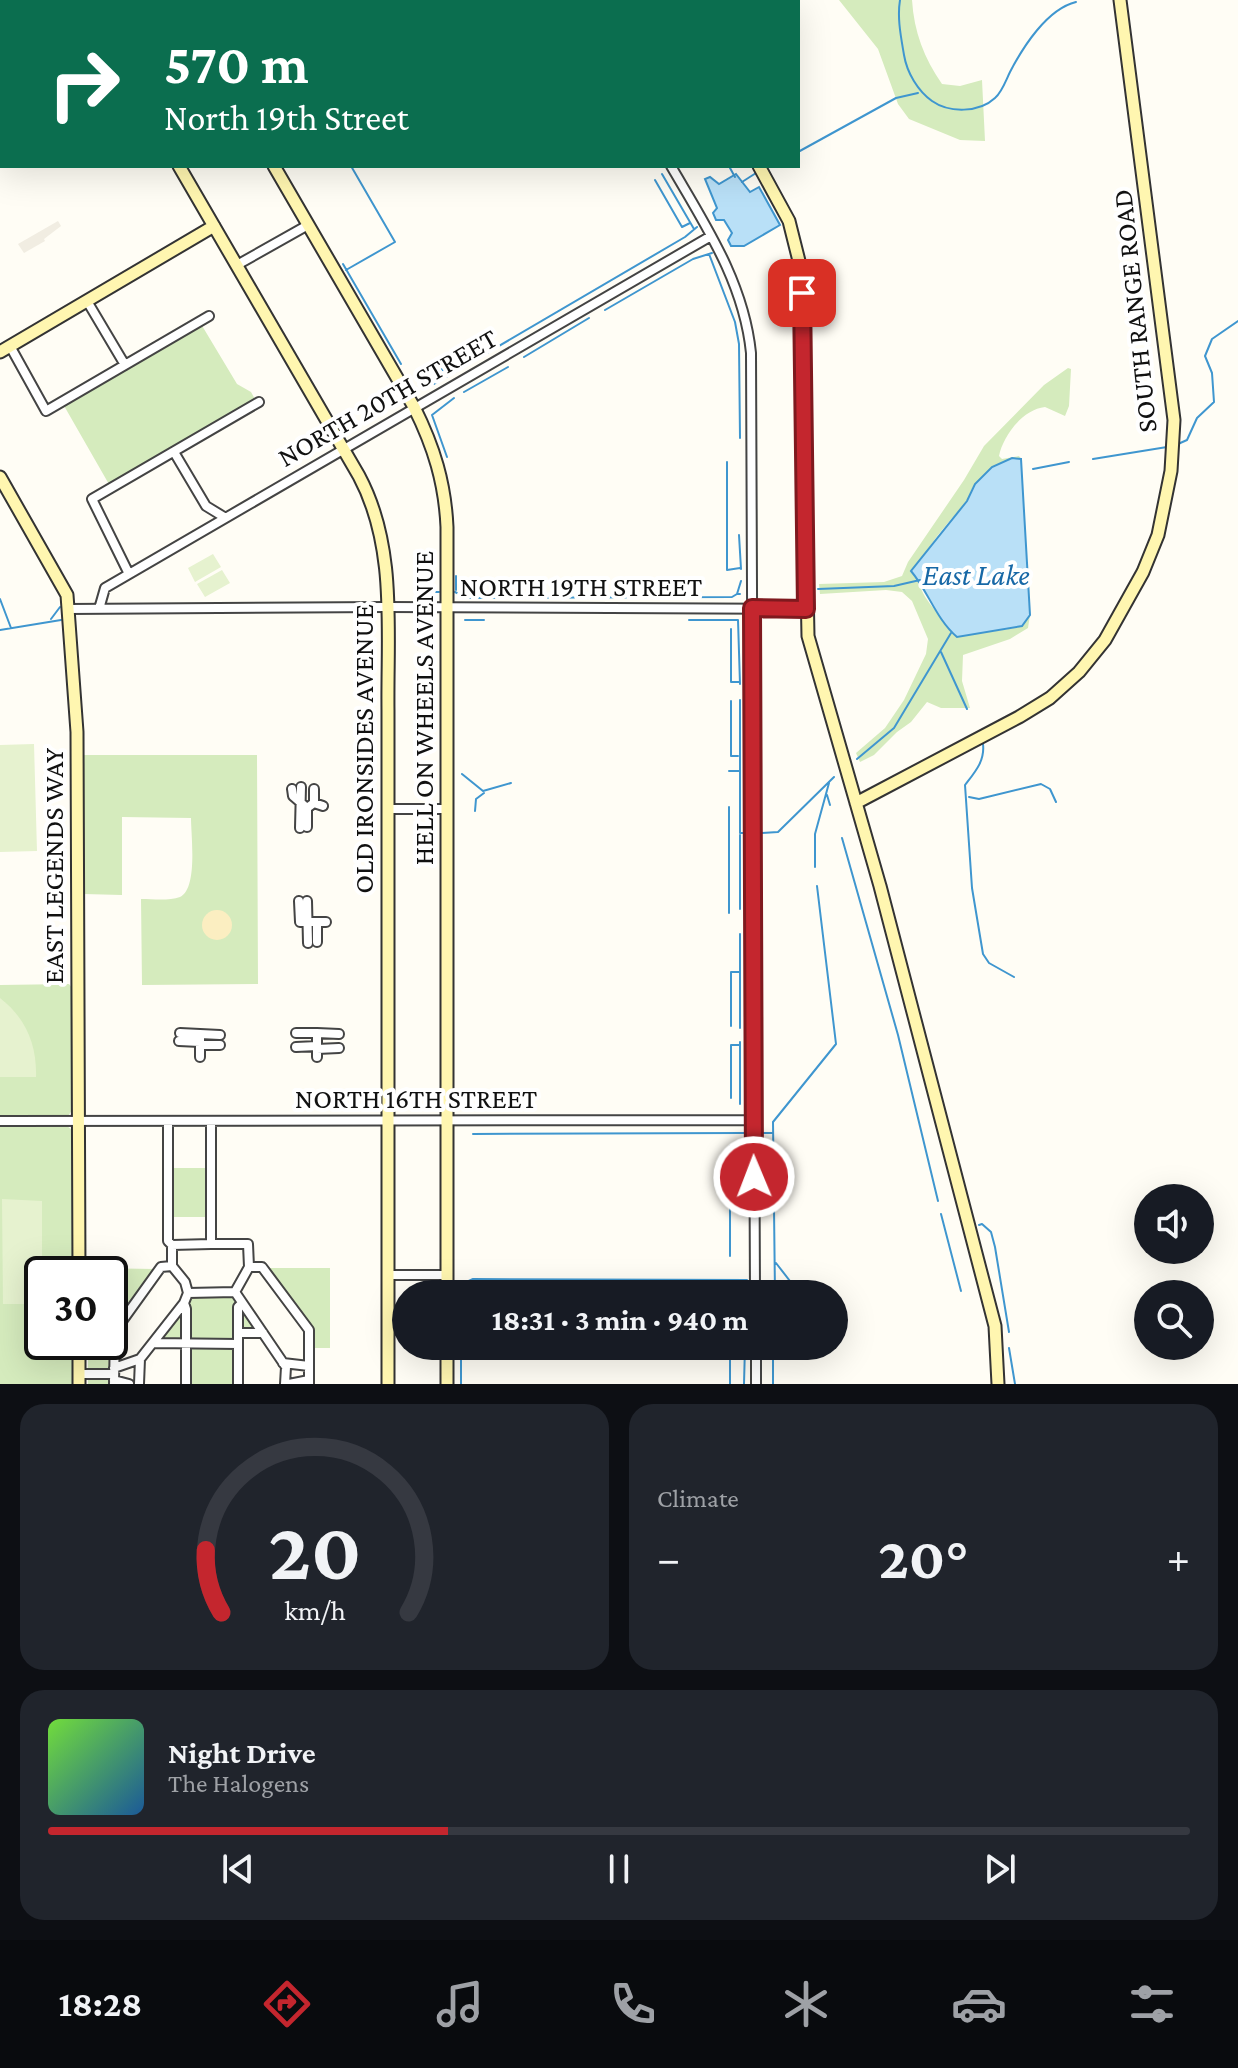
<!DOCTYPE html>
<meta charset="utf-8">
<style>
:root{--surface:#171b24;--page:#20242c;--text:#f1f3f6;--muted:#9ea1a6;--line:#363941;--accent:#c4262e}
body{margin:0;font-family:"Crimson Pro",serif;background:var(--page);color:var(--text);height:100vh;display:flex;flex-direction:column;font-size:30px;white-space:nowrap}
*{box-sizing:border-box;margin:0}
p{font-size:26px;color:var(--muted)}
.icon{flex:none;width:44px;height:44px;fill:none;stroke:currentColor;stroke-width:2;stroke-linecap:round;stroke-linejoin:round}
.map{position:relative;height:1384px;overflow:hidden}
.sheet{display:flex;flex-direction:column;gap:20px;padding:20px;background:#0d0f14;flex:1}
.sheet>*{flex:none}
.guide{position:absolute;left:0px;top:0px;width:800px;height:168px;box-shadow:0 8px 32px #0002;background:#0b6e4f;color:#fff;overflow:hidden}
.tools{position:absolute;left:1134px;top:1184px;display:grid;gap:16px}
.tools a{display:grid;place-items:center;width:80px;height:80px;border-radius:50%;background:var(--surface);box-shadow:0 8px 32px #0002;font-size:40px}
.speed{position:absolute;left:24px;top:1256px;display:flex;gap:16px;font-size:40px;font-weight:700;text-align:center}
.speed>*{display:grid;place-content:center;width:104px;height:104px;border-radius:50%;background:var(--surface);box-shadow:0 8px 32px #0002;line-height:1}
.speed .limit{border:4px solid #111;border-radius:12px;background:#fff;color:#111}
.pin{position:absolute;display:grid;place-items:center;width:68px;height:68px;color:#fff;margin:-34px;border-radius:16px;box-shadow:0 4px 12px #0006}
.me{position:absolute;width:88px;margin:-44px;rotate:359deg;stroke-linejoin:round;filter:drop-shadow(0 0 6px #0008)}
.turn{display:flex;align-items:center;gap:28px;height:168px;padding:0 32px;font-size:36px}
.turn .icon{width:104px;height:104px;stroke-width:2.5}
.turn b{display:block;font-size:56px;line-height:68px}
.big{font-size:60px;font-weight:700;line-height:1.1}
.sheet .tile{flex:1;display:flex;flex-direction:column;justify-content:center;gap:12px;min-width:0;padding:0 28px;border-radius:24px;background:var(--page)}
.sheet .dial{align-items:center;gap:0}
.dial svg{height:208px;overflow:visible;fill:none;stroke:var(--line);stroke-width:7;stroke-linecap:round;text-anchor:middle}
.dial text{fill:var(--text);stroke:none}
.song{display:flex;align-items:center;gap:24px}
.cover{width:96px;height:96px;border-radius:12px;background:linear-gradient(135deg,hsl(100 70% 55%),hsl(210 70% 35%))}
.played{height:8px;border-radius:4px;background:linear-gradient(90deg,var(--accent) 35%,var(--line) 35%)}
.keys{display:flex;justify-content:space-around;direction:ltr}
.heat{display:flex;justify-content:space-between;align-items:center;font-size:44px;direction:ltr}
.sheet .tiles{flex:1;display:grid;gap:20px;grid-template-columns:1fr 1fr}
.tile:last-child{grid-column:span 2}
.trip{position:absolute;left:392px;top:1280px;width:456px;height:80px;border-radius:40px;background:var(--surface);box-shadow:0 8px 32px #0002;font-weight:700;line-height:80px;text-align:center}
.tab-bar{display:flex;height:128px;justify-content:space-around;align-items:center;background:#090b0e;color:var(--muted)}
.tab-bar .icon{width:56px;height:56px}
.tab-bar .current{color:var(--accent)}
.tab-bar b{font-size:36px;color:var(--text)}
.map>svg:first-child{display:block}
</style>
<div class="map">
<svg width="1238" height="1384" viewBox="0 0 1238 1384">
<rect width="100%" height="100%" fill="#fffdf5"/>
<!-- green -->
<path fill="#d5ebbd" d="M839 0H912C914 32 924 58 942 84L960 86 982 80 985 141 960 140 909 119 898 104 878 49Z
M201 324 237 384 251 392 256 401 110 486 63 404Z
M1068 368 1071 369 1069 406 1065 416 1045 407C1023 409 1003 436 999 456L1002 459 1019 456 1021 459 1012 458C1001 466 985 473 976 483 971 488 970 495 967 500 950 523 919 549 919 579 920 599 943 616 952 632 976 634 999 632 1022 626L1030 615 1028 628 1010 639 963 655 962 681 970 708H941L927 702 911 722 897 732 874 755 860 762 856 753 885 728 904 700 926 654 928 639 912 601 902 592 886 590 820 594 819 584 884 582 902 576 908 562 964 480 984 446 1044 385Z
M84 755H257L258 984 142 985 141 899C153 899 169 901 180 897 198 889 191 835 191 818L122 817V895L84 894Z
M69 984 73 989V1109L68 1116H63L0 1117V985Z
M0 1125H66L73 1131 74 1274H42V1342H74V1384H0Z
M171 1168H208V1217H171Z
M87 1268 156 1269 112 1332V1384H88V1342H110V1274H88Z
M268 1268H330V1348H312L311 1330Z
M191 1296H231L258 1330 236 1332V1384H188L187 1341H159Z"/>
<!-- sand -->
<path fill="#fbeec1" d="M202 925a15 15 0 1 1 30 0a15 15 0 1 1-30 0Z"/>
<!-- pitch -->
<path fill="#e6f2cf" d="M213 554 221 567 195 582 188 568Z
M222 570 230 583 205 597 197 584Z
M34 744 37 851 0 852V745Z
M0 998C26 1018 37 1045 36 1077H0Z
M2 1199 42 1201V1304H3Z"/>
<!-- plaza -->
<path fill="#f1ede2" d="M58 221 61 226 44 239 45 241 24 253 18 244Z"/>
<!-- water -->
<path fill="#b9e0f7" stroke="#3f96cf" stroke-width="2" d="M736 174 750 192 759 187 780 225 744 246H731L728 240 732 233 724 220H716L713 213 717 208 705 179 710 177 719 184Z
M1012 458 1021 459 1030 615 1022 626 957 637C936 619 928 591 911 571L967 501 975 484 992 467Z"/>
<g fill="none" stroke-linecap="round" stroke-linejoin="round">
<!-- stream -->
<path stroke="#3f96cf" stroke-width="2" d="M551 0 552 2
M590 0 591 2
M900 0C897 18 901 37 904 55 907 73 918 91 932 101 949 113 979 113 995 98 1002 92 1006 80 1010 72 1023 47 1047 9 1076 2
M798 152 896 98 918 93
M730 168 735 177
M662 174 694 229
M655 180 682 227 690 223
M742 182 756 173
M709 254 735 322 739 344 740 438
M343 264 401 364
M346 270 395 242 351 166
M605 310 693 259 712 253
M524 357 589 318
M437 361 447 377
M434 384 685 237 697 227
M464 392 508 367
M1178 444 1187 440 1197 418 1214 402 1212 373 1205 356 1212 339 1238 321
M447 457 432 415 454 398
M1093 459 1167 447
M727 462V570L740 568
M1033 469 1069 462
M739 535 741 569
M456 576V590
M818 589 894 586 920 580
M436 592H439
M455 592 467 598 732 597 737 594
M740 594H737L741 581
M0 599 11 628
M51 619 60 607
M465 620H484
M689 620H738L740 684
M731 629V682H740
M0 630 61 620
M941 652 967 709
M740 700V833H744
M731 701V756H738
M983 744C985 761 975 772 965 785L972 888 983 954 989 963 1014 977
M857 759 894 728 951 633
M729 771H740
M462 774 483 791 511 783
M827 795 830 805
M969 797 979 799 1041 784 1050 789 1056 802
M475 811 476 799 484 793
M762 833 778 832 834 777
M740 835V909
M842 838 898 1035 938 1201
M815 867V834L829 783
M729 913V807
M740 934V1028
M731 1026V972H739
M740 1042V1104
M731 1098V1045H740
M455 1105 479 1110H516
M432 1108 440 1105
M761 1133H772
M473 1134 744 1133
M730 1146V1256
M941 1214 961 1291
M979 1225 982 1224 991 1232 995 1247 1009 1332
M776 1263 800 1294
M615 1280V1294
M741 1280 743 1294
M460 1294 462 1284 473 1279 747 1280
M775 1294 773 1122 836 1044 817 886
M461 1346V1384
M730 1346V1384
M773 1346V1384
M1009 1348 1015 1384
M744 1384 745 1346"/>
<!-- street casing -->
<g stroke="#444" stroke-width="12">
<path id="street" d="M575 0 576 2
M221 2 224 0
M671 166C706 226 744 283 751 353L755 1294
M237 265 308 225
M87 301 125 365
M10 346 46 411 209 316
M174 452 206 506 224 517
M129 574 92 499 259 402
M68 609 386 607 806 609
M99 609 105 588 711 236
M292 789 293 796 307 808 314 803 323 806
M314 803V789
M307 808V827
M387 809H447
M300 828 301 787
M299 901 300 922H326
M307 901 308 943
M317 922V942
M180 1033 200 1034
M296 1033H317V1057
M317 1033 339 1034
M179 1041 200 1042
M200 1045H220
M296 1047 317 1046
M317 1049 339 1048
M200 1057V1034L220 1035
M0 1121 754 1120
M168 1121V1241L172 1245
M211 1244H248L249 1267
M172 1266V1245L211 1244V1121
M388 1275H447
M235 1292 249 1267H262L309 1330V1384
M184 1303 186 1309V1384
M238 1333H263
M154 1343 238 1344
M756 1346V1384
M283 1363 309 1366
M114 1368 140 1359
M79 1374H114
M114 1380 129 1384
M114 1384 115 1331 161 1267 172 1266 185 1282 188 1293
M139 1384 140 1359 184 1303 188 1293 235 1292 286 1367 285 1384
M238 1384V1307L242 1303
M289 1384 309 1380"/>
</g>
<!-- secondary casing -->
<g stroke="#333" stroke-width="15">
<path id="secondary" d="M83 0 84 2
M178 0 179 2
M665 0 666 2
M179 166 359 476C397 547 387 631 388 710V1384
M274 166 414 407C434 447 445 483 447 527V1294
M759 166 789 221 801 269 808 636 880 886 995 1326 998 1384
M0 352 214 226
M0 477 67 595 77 732 79 1274
M856 803 1019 717 1050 698 1079 672 1105 640 1143 572 1158 535 1171 471 1174 420 1120 0
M79 1342V1384
M447 1384V1346"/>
</g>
<!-- street -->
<use href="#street" stroke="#fff" stroke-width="8"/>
<!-- secondary -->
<use href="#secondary" stroke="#fff6b0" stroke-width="11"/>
</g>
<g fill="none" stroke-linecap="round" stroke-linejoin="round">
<!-- route casing -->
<g stroke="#7f191e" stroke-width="20">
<path id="route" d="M754 1177 752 608 806 609 802 293"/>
</g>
<!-- route -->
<use href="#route" stroke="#c4262e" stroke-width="14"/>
</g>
<g text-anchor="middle" stroke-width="8" stroke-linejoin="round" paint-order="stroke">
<!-- street labels -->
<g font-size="28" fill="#111" stroke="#fff">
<text transform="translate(1134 311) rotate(-96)" y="10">SOUTH RANGE ROAD</text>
<text transform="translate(387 397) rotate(-30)" y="10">NORTH 20TH STREET</text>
<text x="581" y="596">NORTH 19TH STREET</text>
<text transform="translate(423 708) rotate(-90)" y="10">HELL ON WHEELS AVENUE</text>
<text transform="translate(363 749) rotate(-90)" y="10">OLD IRONSIDES AVENUE</text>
<text transform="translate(53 866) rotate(-90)" y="10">EAST LEGENDS WAY</text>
<text x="416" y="1108">NORTH 16TH STREET</text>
</g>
<!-- water labels -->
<g font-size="30" font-style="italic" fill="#1768a6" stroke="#fff">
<text x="976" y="585">East Lake</text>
</g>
</g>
</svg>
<div class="tools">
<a><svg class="icon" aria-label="sound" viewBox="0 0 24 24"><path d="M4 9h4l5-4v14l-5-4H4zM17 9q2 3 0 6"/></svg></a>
<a><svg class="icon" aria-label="search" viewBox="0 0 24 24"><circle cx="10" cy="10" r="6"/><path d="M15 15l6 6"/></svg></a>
</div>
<div class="speed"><div class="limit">30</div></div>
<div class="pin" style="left:802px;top:293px;background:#d93025"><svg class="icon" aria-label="arrive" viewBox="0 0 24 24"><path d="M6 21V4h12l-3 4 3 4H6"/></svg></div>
<svg class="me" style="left:754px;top:1177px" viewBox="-20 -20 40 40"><circle r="17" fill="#c4262e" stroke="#fff" stroke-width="3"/><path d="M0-11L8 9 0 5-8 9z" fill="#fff"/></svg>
<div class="trip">18:31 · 3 min · 940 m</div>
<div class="guide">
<div class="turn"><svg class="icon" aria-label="right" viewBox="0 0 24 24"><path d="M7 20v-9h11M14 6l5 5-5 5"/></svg><div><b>570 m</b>North 19th Street</div></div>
</div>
</div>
<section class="sheet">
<div class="tiles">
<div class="tile dial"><svg viewBox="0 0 100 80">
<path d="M14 69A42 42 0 1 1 86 69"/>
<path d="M14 69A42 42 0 0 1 8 45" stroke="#c4262e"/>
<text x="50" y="56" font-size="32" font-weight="700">20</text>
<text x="50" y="72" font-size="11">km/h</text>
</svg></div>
<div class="tile"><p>Climate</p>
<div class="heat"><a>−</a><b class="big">20°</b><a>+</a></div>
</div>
<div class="tile">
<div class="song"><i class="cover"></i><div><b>Night Drive</b><p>The Halogens</p></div></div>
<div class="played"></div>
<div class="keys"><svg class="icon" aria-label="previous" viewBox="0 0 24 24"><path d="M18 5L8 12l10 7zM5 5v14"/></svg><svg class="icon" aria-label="pause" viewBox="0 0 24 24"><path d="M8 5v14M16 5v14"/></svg><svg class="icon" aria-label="next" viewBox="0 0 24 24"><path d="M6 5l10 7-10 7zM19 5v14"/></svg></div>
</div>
</div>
</section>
<nav class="tab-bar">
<b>18:28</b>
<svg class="icon current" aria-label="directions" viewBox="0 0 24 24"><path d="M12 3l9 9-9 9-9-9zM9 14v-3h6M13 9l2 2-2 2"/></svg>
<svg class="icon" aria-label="music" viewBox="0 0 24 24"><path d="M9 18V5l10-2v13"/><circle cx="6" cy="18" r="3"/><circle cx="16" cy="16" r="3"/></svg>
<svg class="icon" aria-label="phone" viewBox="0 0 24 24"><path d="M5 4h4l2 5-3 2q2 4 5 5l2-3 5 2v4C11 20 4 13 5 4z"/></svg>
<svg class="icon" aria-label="climate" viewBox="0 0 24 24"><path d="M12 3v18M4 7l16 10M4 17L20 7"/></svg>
<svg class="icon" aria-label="car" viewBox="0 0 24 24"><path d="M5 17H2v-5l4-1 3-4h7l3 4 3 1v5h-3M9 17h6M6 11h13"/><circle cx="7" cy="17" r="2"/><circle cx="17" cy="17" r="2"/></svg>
<svg class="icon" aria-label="filters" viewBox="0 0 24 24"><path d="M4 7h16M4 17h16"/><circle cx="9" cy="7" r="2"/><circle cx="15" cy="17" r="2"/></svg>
</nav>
